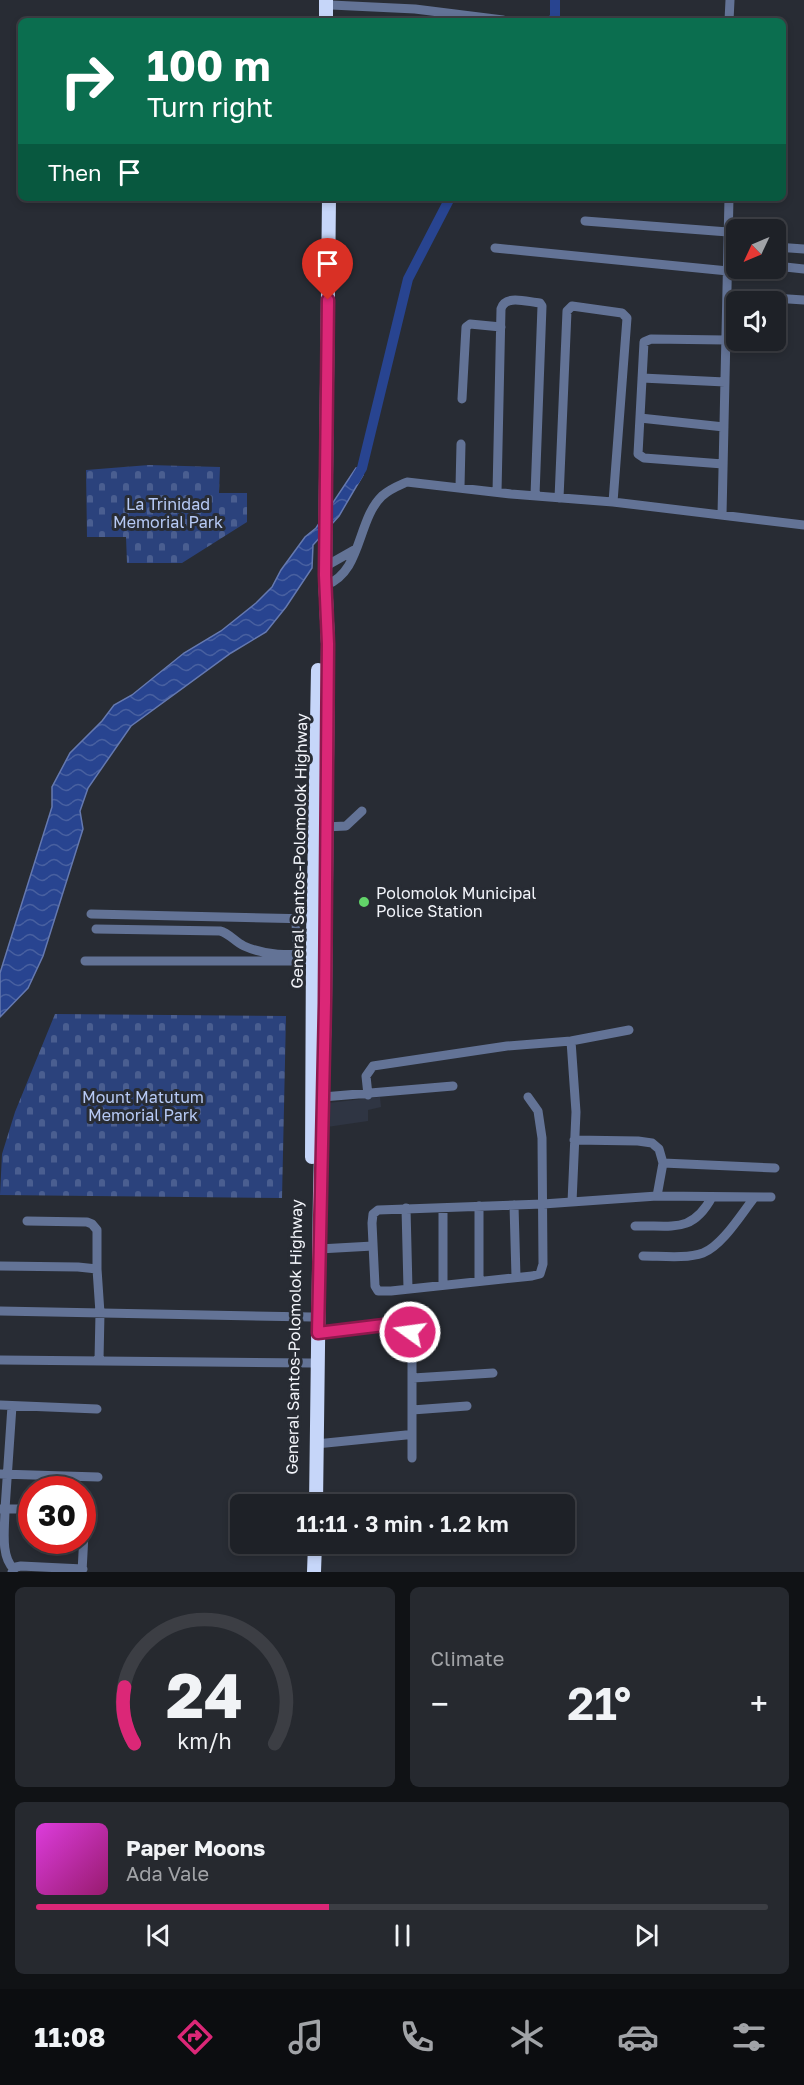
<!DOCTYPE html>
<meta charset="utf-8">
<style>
:root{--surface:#1e2127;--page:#26292f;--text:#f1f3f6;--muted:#a1a3a7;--line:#3c3e44;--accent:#db2777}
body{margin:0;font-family:"Golos Text",sans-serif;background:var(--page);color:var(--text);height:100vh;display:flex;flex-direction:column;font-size:22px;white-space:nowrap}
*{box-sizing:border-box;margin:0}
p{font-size:20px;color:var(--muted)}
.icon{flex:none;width:33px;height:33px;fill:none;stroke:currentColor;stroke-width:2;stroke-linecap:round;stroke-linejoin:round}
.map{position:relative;height:1572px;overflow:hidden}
.drawer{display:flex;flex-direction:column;gap:15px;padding:15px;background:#101215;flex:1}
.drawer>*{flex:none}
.guide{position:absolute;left:18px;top:18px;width:768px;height:183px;border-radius:9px;box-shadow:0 3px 9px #0003,0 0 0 2px var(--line);background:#0b6e4f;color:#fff;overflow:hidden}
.needle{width:39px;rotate:226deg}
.fabs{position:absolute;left:726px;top:219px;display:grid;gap:12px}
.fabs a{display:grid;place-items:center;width:60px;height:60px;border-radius:9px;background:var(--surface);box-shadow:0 3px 9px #0003,0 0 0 2px var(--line);font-size:30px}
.speed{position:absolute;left:18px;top:1476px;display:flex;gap:12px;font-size:30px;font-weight:700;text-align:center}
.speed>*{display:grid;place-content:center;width:78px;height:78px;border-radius:50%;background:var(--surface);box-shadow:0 3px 9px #0003,0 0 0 2px var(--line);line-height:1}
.speed .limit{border:9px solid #d22;background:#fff;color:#111}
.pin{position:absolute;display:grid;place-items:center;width:51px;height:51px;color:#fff;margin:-62px -26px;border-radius:50% 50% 50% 0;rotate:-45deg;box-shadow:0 0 6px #0007}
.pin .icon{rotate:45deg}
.me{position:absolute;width:66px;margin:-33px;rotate:284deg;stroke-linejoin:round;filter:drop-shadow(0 0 4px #0008)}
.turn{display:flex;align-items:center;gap:21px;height:126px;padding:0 30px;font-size:27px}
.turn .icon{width:78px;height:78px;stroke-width:2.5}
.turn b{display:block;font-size:42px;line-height:51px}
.then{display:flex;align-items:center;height:57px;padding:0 30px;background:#0003;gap:12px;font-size:22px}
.big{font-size:45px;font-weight:600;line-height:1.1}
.drawer .tile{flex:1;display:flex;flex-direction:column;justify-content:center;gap:9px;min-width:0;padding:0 21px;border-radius:9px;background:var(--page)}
.drawer .dial{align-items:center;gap:0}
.dial svg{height:156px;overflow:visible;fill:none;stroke:var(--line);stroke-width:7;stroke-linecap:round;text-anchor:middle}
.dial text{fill:var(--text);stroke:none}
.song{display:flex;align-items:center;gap:18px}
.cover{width:72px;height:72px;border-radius:9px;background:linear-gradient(135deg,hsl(300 70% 55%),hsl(320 70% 35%))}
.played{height:6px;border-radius:3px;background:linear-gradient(90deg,var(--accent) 40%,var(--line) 40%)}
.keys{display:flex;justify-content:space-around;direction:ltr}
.heat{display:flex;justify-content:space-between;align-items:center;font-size:33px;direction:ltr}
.drawer .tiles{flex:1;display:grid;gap:15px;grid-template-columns:1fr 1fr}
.tile:last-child{grid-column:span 2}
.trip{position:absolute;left:230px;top:1494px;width:345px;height:60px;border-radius:9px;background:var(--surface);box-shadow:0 3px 9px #0003,0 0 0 2px var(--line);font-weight:600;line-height:60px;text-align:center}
.dock{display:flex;height:96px;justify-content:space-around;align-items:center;background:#0c0d10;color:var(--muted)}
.dock .icon{width:42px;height:42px}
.dock .active{color:var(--accent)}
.dock b{font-size:27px;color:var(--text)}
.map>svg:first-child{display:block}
</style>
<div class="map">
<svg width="804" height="1572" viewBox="0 0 804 1572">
<defs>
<pattern id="cemetery-stones" width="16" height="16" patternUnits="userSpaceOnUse" patternTransform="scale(1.5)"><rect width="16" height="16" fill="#2b427c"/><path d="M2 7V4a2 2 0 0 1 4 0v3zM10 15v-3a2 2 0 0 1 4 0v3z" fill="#4a5e90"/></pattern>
<pattern id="water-waves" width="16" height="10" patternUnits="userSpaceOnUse" patternTransform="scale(1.5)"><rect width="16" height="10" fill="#284490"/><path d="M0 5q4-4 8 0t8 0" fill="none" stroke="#4860a0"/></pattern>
</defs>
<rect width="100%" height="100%" fill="#282c34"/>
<!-- built -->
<path fill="#2f3543" d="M380 1097 381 1107 368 1110V1121L327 1127 328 1103Z
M303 1494V1504H261V1496L285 1497Z"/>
<!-- cemetery -->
<path fill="url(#cemetery-stones)" d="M149 465 220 467 219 493H247V522L182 563H127L126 537H87L86 470Z
M55 1014 286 1016 282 1198 0 1195 2 1154 15 1112Z"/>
<!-- water -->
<path fill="url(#water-waves)" stroke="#6579b0" stroke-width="1.5" d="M356 468H362L363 475 339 516 313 545 312 568 286 607 266 632 231 653 131 726 88 788 80 811 83 829 43 956 28 988 0 1017V973L52 807V787L70 753 102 721 114 705 132 695 184 653 221 631 256 603 272 587 281 570 305 537 316 528Z"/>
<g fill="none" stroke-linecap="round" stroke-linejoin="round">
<!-- river -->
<path stroke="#284490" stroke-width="10" d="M552 21 555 16V0
M355 480 362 468 408 279 450 198"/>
<!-- minor -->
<path stroke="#637396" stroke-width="9" d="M331 5 415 9 503 20
M729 21 730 0
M585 221 728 232
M776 247 804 249
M495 248 728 271
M776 266 804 269
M727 295 804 300
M642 378 725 382
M462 399 466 327 470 324 501 327
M640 418 724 427
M723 464 644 458 638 454 644 342 651 339 726 340
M460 487 461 444
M497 492 501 309C505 294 527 302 540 303L542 306 535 495
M559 498 567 311 572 306 622 313 627 318 613 502
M722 515 729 198
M326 566 356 549
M326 585C362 572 357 520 382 496 390 489 398 486 407 482L511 494 613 502 804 525
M325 827 346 826 362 811
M91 914 313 919
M296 919 297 955
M96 929 220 931C229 933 235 942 244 946 266 956 289 955 313 954
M85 961H313
M571 1041 576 1112 572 1202
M368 1095 366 1076 373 1066 507 1046 571 1041 629 1030
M323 1097 453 1086
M528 1097 538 1111 542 1138 543 1264 540 1274 532 1276 391 1291H378L375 1286 372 1223 373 1214 378 1210 543 1204 657 1196 771 1197
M574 1140 638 1141 652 1143 659 1149 663 1163
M657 1196 663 1163 775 1168
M514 1205 516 1277
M406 1208 408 1289
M27 1221 87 1222 92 1224 97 1230V1269
M635 1226C672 1225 692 1234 712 1197
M319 1249 373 1246
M643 1256C661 1256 686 1259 703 1253 722 1246 742 1213 754 1198
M0 1266 78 1267 97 1269 100 1313 99 1360
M479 1281V1206
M443 1285V1208
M0 1311 312 1317
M0 1360 311 1363
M413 1378 493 1373
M0 1405 97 1409
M412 1410 467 1406
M412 1435V1458
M316 1444 406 1435H412V1341L408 1327 400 1323 318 1333
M0 1474 98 1477
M0 1509H5L12 1406
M14 1569C0 1557 5 1527 5 1509H32
M12 1572 16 1567 21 1566 83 1569
M82 1572 85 1515 82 1511"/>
<!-- highway -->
<path stroke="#c6d6f9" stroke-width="14" d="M326 21V0
M312 1157 313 938 318 670
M316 1504 320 1192 325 1003 328 644 325 575 326 476 329 198
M314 1572 315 1544"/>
</g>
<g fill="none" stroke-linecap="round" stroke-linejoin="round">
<!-- route casing -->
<g stroke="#8e194d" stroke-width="15">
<path id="route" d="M328 300 326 476 325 575 328 644 325 1003 318 1333 400 1323 406 1325 410 1332"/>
</g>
<!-- route -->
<use href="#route" stroke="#db2777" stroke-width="10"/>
</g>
<!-- markers -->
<circle fill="#62d469" stroke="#282c34" stroke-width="2" cx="364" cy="902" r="6"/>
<g text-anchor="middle" stroke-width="6" stroke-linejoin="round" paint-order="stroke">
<!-- park labels -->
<g font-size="16" fill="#b7caf5" stroke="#282c34">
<text x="168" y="510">La Trinidad<tspan x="168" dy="18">Memorial Park</tspan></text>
<text x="143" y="1103">Mount Matutum<tspan x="143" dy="18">Memorial Park</tspan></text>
</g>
<!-- street labels -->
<g font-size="16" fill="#f2f4fa" stroke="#282c34">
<text transform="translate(299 851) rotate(-89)" y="6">General Santos-Polomolok Highway</text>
<text transform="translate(294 1337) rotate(-89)" y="6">General Santos-Polomolok Highway</text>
</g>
<!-- poi labels -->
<g font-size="16" fill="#f2f4fa" stroke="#282c34" text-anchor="start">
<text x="376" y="899">Polomolok Municipal<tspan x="376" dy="18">Police Station</tspan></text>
</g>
</g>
</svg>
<div class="fabs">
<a><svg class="needle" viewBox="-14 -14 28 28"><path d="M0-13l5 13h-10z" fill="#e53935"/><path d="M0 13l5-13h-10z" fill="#a1a3a7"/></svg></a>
<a><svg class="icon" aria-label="sound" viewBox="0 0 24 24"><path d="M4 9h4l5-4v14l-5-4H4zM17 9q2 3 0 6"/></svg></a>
</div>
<div class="speed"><div class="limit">30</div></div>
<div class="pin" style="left:328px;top:300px;background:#d93025"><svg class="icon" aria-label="arrive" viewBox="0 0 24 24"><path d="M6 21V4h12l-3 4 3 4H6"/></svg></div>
<svg class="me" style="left:410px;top:1332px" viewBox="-20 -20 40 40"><circle r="17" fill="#db2777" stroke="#fff" stroke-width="3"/><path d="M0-11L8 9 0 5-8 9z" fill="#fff"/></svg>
<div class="trip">11:11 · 3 min · 1.2 km</div>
<div class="guide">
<div class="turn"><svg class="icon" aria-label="right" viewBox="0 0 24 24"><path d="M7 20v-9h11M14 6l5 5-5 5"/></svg><div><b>100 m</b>Turn right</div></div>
<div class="then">Then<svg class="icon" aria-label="arrive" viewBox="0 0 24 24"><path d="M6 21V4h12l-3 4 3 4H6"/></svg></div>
</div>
</div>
<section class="drawer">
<div class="tiles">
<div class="tile dial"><svg viewBox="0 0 100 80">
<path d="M14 69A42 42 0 1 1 86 69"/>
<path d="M14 69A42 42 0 0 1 9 40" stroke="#db2777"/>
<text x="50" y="56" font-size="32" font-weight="700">24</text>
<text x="50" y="72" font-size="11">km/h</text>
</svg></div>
<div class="tile"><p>Climate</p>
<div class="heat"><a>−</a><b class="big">21°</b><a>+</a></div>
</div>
<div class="tile">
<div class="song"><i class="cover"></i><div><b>Paper Moons</b><p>Ada Vale</p></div></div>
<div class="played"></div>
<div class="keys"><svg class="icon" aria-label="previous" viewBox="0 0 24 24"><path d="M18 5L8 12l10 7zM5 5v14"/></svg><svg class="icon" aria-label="pause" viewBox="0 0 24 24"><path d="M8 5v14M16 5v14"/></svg><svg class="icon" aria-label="next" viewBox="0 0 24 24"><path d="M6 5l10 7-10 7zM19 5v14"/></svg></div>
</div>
</div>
</section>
<nav class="dock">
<b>11:08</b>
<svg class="icon active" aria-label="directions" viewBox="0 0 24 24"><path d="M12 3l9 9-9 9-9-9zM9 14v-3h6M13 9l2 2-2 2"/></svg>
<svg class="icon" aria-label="music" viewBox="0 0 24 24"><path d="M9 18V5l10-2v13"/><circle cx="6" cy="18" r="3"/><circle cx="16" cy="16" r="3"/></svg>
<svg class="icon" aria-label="phone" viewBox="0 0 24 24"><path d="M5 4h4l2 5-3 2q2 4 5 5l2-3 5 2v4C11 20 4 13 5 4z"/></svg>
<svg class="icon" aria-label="climate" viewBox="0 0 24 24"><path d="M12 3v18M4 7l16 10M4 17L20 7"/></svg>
<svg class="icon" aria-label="car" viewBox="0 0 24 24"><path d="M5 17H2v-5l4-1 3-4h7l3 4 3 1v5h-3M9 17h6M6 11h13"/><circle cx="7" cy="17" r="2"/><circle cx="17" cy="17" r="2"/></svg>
<svg class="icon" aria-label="filters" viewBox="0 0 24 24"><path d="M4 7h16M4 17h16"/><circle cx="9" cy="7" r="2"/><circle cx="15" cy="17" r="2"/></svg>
</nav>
